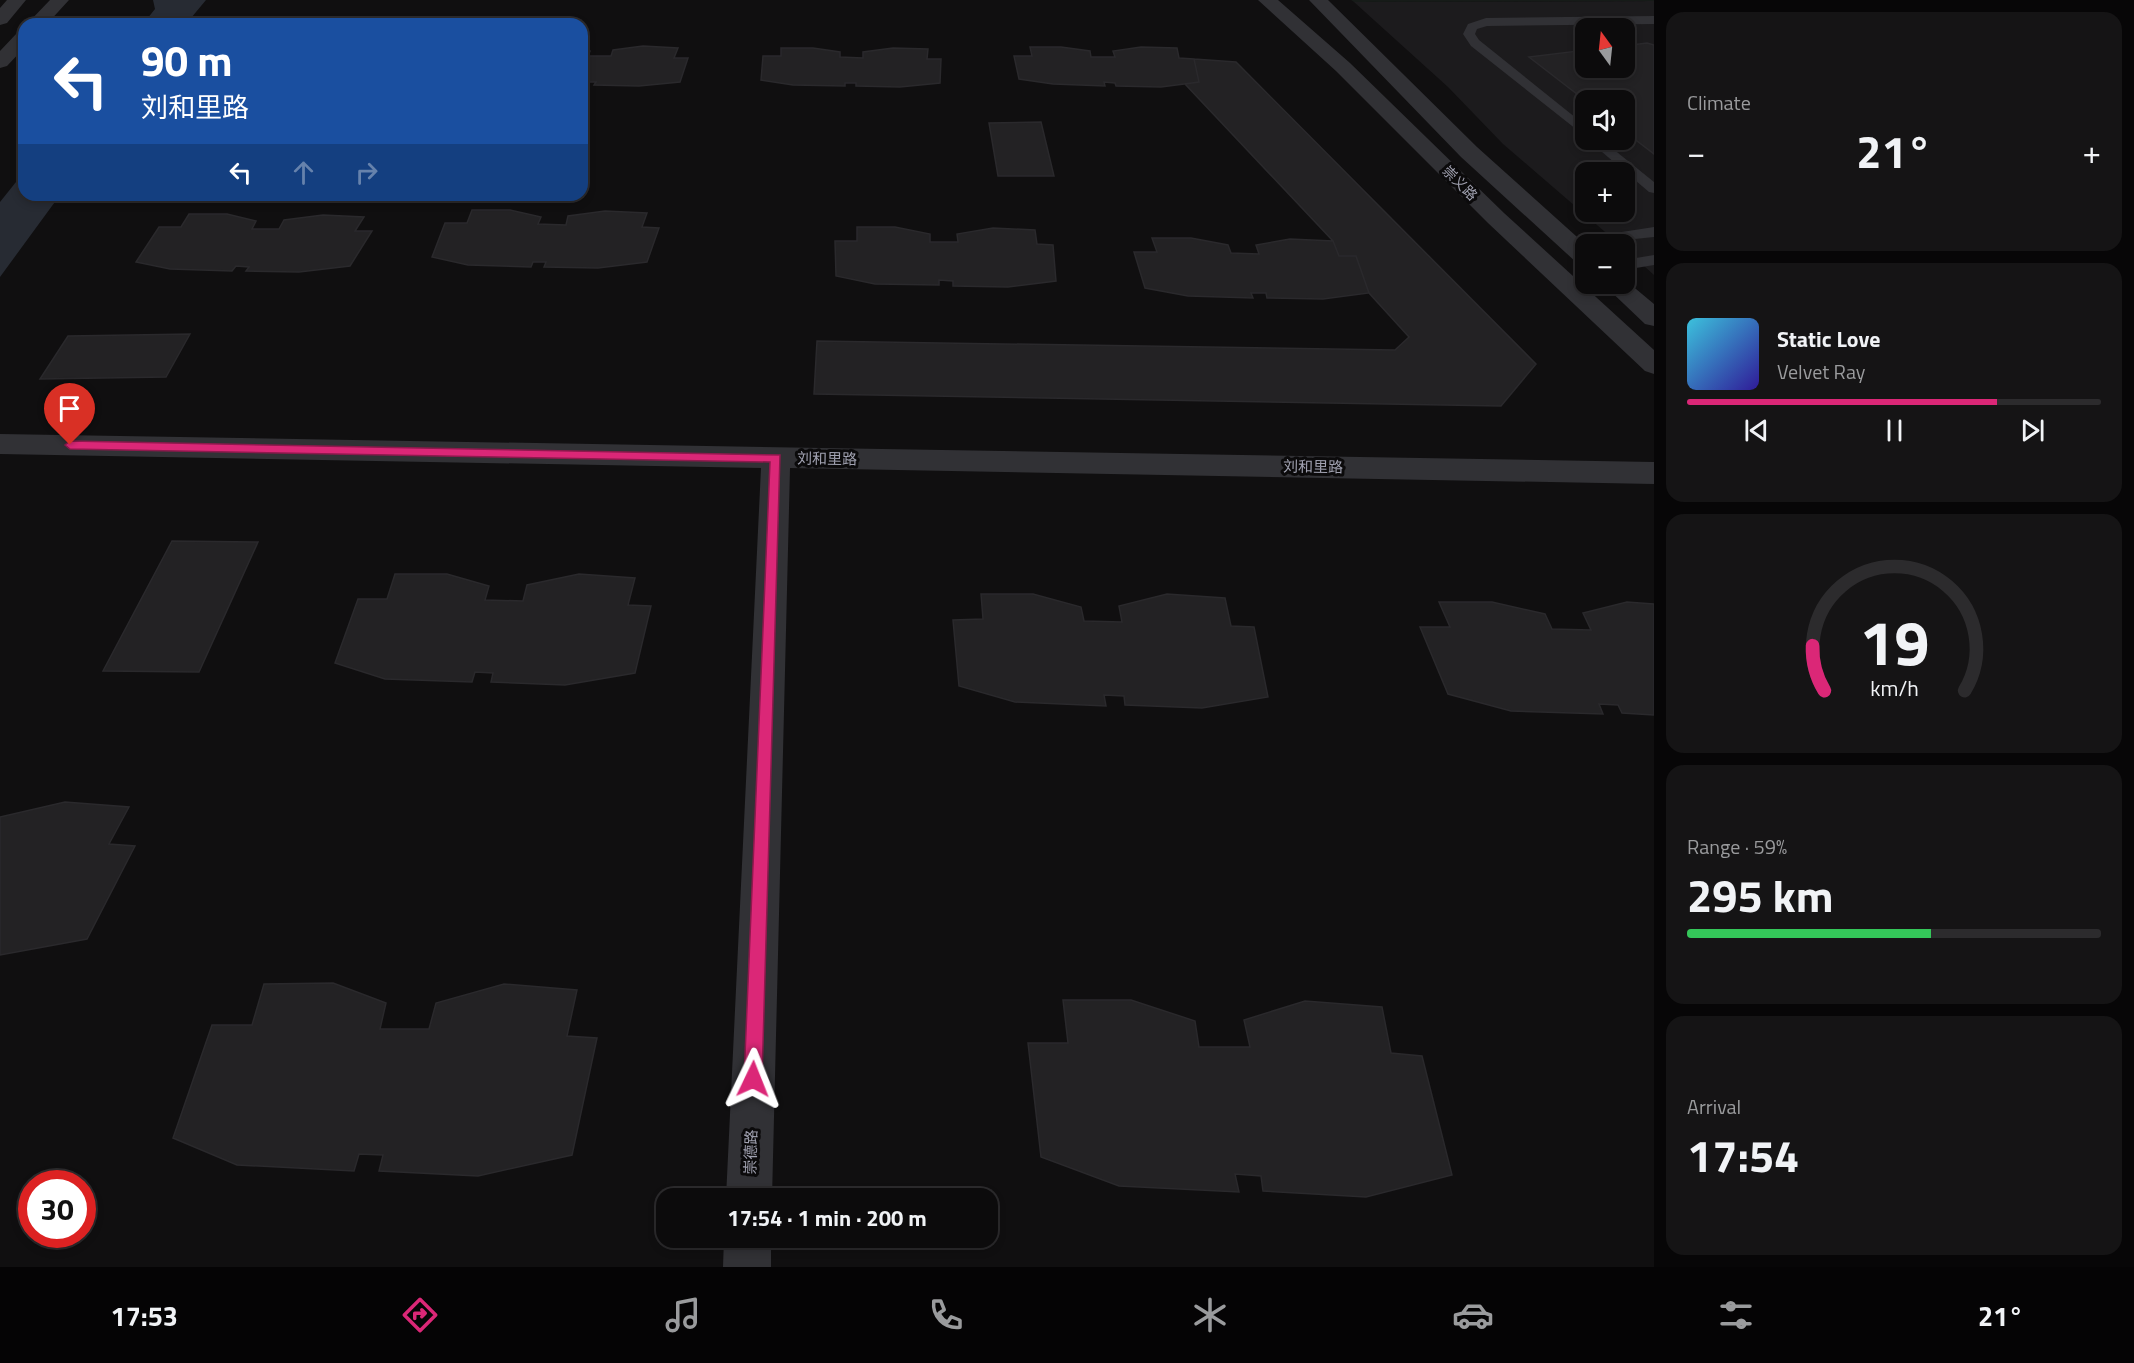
<!DOCTYPE html>
<meta charset="utf-8">
<style>
:root{--surface:#0c0b0c;--page:#151415;--text:#f1f3f6;--muted:#9a9b9d;--line:#2c2b2d;--accent:#db2777}
body{margin:0;font-family:"Titillium Web","Noto Sans SC",sans-serif;background:var(--page);color:var(--text);height:100vh;display:flex;flex-direction:column;font-size:22px;white-space:nowrap}
*{box-sizing:border-box;margin:0}
p{font-size:20px;color:var(--muted)}
.icon{flex:none;width:33px;height:33px;fill:none;stroke:currentColor;stroke-width:2;stroke-linecap:round;stroke-linejoin:round}
.map{position:relative;flex:1;overflow:hidden}
.details{display:flex;flex-direction:column;gap:12px;padding:12px;background:#070607;width:480px}
.details>*{flex:none}
.banner{position:absolute;left:18px;top:18px;width:570px;height:183px;border-radius:18px;box-shadow:0 3px 9px #0003,0 0 0 2px var(--line);background:#1a4fa0;color:#fff;overflow:hidden}
.needle{width:39px;rotate:345deg}
.controls{position:absolute;left:1575px;top:18px;display:grid;gap:12px}
.controls a{display:grid;place-items:center;width:60px;height:60px;border-radius:12px;background:var(--surface);box-shadow:0 3px 9px #0003,0 0 0 2px var(--line);font-size:30px}
.speed{position:absolute;left:18px;top:1170px;display:flex;gap:12px;font-size:30px;font-weight:700;text-align:center}
.speed>*{display:grid;place-content:center;width:78px;height:78px;border-radius:50%;background:var(--surface);box-shadow:0 3px 9px #0003,0 0 0 2px var(--line);line-height:1}
.speed .limit{border:9px solid #d22;background:#fff;color:#111}
.pin{position:absolute;display:grid;place-items:center;width:51px;height:51px;color:#fff;margin:-62px -26px;border-radius:50% 50% 50% 0;rotate:-45deg;box-shadow:0 0 6px #0007}
.pin .icon{rotate:45deg}
.me{position:absolute;width:66px;margin:-33px;rotate:2deg;stroke-linejoin:round;filter:drop-shadow(0 0 4px #0008)}
.turn{display:flex;align-items:center;gap:21px;height:126px;padding:0 24px;font-size:27px}
.turn .icon{width:78px;height:78px;stroke-width:2.5}
.turn b{display:block;font-size:42px;line-height:51px}
.lanes{display:flex;align-items:center;height:57px;padding:0 24px;background:#0003;justify-content:center;gap:30px;direction:ltr}
.lanes .off{opacity:.35}
.big{font-size:45px;font-weight:700;line-height:1.1}
.details .card{flex:1;display:flex;flex-direction:column;justify-content:center;gap:9px;min-width:0;padding:0 21px;border-radius:18px;background:var(--page)}
.details .dial{align-items:center;gap:0}
.dial svg{height:156px;overflow:visible;fill:none;stroke:var(--line);stroke-width:7;stroke-linecap:round;text-anchor:middle}
.dial text{fill:var(--text);stroke:none}
.song{display:flex;align-items:center;gap:18px}
.cover{width:72px;height:72px;border-radius:9px;background:linear-gradient(135deg,hsl(190 70% 55%),hsl(250 70% 35%))}
.played{height:6px;border-radius:3px;background:linear-gradient(90deg,var(--accent) 75%,var(--line) 75%)}
.keys{display:flex;justify-content:space-around;direction:ltr}
.heat{display:flex;justify-content:space-between;align-items:center;font-size:33px;direction:ltr}
.charge{height:9px;border-radius:4px;background:linear-gradient(90deg,#34c759 59%,var(--line) 0)}
.trip{position:absolute;left:656px;top:1188px;width:342px;height:60px;border-radius:18px;background:var(--surface);box-shadow:0 3px 9px #0003,0 0 0 2px var(--line);font-weight:700;line-height:60px;text-align:center}
.menu{display:flex;height:96px;justify-content:space-around;align-items:center;background:#050405;color:var(--muted)}
.menu .icon{width:42px;height:42px}
.menu .current{color:var(--accent)}
.menu b{font-size:27px;color:var(--text)}
main{display:flex;flex:1;min-height:0}
.map>svg:first-child{display:block}
</style>
<main>
<div class="map">
<svg width="1654" height="1267" viewBox="0 0 1654 1267">
<rect width="100%" height="100%" fill="#100f10"/>
<!-- built -->
<path fill="#1c1b1d" fill-rule="evenodd" d="M1654 1V275L1625 249 1624 244H1619L1503 144 1448 87 1354 2ZM1586 28H1624V68H1586ZM1586 100H1624V140H1586ZM1586 172H1624V212H1586Z"/>
<!-- green -->
<path fill="#161b18" d="M1351 0H1654V1L1354 2Z"/>
<!-- water -->
<path fill="#272b33" d="M153 0H206L186 24H143L155 9Z
M24 172V195H60L0 277V202Z"/>
<!-- building -->
<path fill="#232224" stroke="#2a292c" stroke-width="1.5" d="M1647 43 1654 45V154L1624 131V100L1586 101 1529 57 1586 50V68H1624V46Z
M643 46 678 48 674 58H688L680 82 639 86 594 85 596 82H585L582 85V50L590 51 588 56H611L613 50Z
M1030 47H1061L1090 51 1091 57H1115L1113 51 1141 47 1177 48 1179 58 1194 59 1199 82 1161 87 1116 86 1115 83 1104 82 1105 86 1053 84 1019 79 1014 56H1032Z
M781 48H813L840 52V57L863 58V52L893 48 928 49 927 59H941L940 83 900 87 856 86V83H845V86L793 85 761 80 763 56H781Z
M1194 59 1236 62 1536 364 1501 406 814 394 817 341 1395 350 1409 337 1369 293 1356 256H1339L1333 241 1185 84 1199 82Z
M1041 122 1054 176H998L989 123Z
M472 210H510L541 217 538 224 566 225 568 216 605 211 647 213 642 227 659 228 647 262 598 268 544 267 546 262H533L531 267 468 265 432 257 445 223H467Z
M189 214H227L256 221 252 229H279L284 220 323 215 364 217 355 231H372L350 266 299 272 246 271 249 267 236 266 232 271 170 269 136 262 159 227H181Z
M857 227H895L930 234V242H958L957 234 993 228 1035 230 1037 244 1053 245 1056 281 1008 287 953 286V281L939 280V285L875 284 836 276 835 241H857Z
M1152 238H1191L1228 245 1231 253 1259 254 1256 245 1290 239 1333 241 1339 256H1356L1369 293 1323 299 1267 298 1266 293H1251L1253 298 1188 296 1145 288 1134 252H1157Z
M190 334 166 377 40 379 68 336Z
M172 541 258 542 199 672 103 671Z
M395 574H447L489 586 485 600 523 601 527 585 579 574 635 578 628 605 651 606 635 673 565 685 491 682 493 673 475 672 472 682 385 679 335 663 358 599H387Z
M981 594H1033L1081 607 1084 621 1122 622 1119 606 1167 594 1225 598 1231 626 1254 627 1268 697 1202 708 1125 705 1124 696 1104 695 1106 706 1015 702 959 686 953 620 983 619Z
M1439 602H1492L1545 614 1552 629 1591 630 1583 613 1627 602 1654 604V715L1622 713 1618 705 1599 704 1603 714 1511 711 1448 694 1420 627H1450Z
M65 802 129 807 109 844 135 846 87 939 0 955V817Z
M333 983 386 1003 380 1029H429L436 1003 504 984 577 990 567 1036 597 1038 572 1155 478 1176 379 1171 383 1155 359 1154 354 1171 237 1165 173 1138 212 1025H252L264 984Z
M1063 1000H1131L1195 1021 1199 1047H1250L1244 1020 1305 1001 1382 1007 1391 1053 1422 1056 1452 1175 1366 1197 1263 1191 1261 1176 1235 1174 1239 1192 1119 1186 1041 1157 1028 1043H1068Z"/>
<g fill="none" stroke-linecap="round" stroke-linejoin="round">
<!-- service -->
<path fill="#313135" fill-rule="evenodd" d="M1654 16V24L1487 26 1477 29 1475 34 1479 40 1586 126V137L1471 46 1463 34 1468 24 1486 18Z
M1588 140H1602L1654 182V193L1649 192Z
M1654 227V237L1586 244V247L1570 250 1562 245 1570 240Z
M1654 255V265L1624 270V260Z"/>
<!-- minor -->
<path fill="#313135" fill-rule="evenodd" d="M0 434 1654 462V484L790 468 772 1198H726L761 468 0 454Z
M724 1238H771V1267H723Z"/>
<!-- tertiary -->
<path fill="#313135" fill-rule="evenodd" d="M7 0H26L7 23 0 25V8Z
M50 0H69L47 24H27Z
M1258 0H1278L1350 63 1504 213 1654 350V374L1645 371 1488 223 1336 71Z
M1309 0H1328L1477 147 1586 245V265L1577 263 1461 157Z
M24 31V48L7 66 0 68V51L17 33Z
M1624 279 1654 304V326L1645 324 1603 284H1624Z"/>
</g>
<!-- route -->
<path fill="#db2777" stroke="#8e194d" stroke-width="1.5" d="M70 441 780 455 762 1079 760 1085 753 1088 747 1085 744 1079 770 462 70 449 65 445Z"/>
<g text-anchor="middle" stroke-width="6" stroke-linejoin="round" paint-order="stroke">
<!-- far-street labels -->
<g font-size="14" fill="#a1a2b1" stroke="#0b0a0b">
<text transform="translate(1460 183) rotate(45)" y="5">崇义路</text>
</g>
<!-- street labels -->
<g font-size="15" fill="#a1a2b1" stroke="#0b0a0b">
<text transform="translate(827 459) rotate(1)" y="5">刘和里路</text>
<text transform="translate(1313 467) rotate(1)" y="5">刘和里路</text>
<text transform="translate(751 1152) rotate(-88)" y="5">崇德路</text>
</g>
</g>
</svg>
<div class="controls">
<a><svg class="needle" viewBox="-14 -14 28 28"><path d="M0-13l5 13h-10z" fill="#e53935"/><path d="M0 13l5-13h-10z" fill="#9a9b9d"/></svg></a>
<a><svg class="icon" aria-label="sound" viewBox="0 0 24 24"><path d="M4 9h4l5-4v14l-5-4H4zM17 9q2 3 0 6"/></svg></a>
<a>+</a>
<a>−</a>
</div>
<div class="speed"><div class="limit">30</div></div>
<div class="pin" style="left:70px;top:445px;background:#d93025"><svg class="icon" aria-label="arrive" viewBox="0 0 24 24"><path d="M6 21V4h12l-3 4 3 4H6"/></svg></div>
<svg class="me" style="left:753px;top:1079px" viewBox="-20 -20 40 40"><path d="M0-17L14 15 0 8-14 15z" fill="#db2777" stroke="#fff" stroke-width="4"/></svg>
<div class="trip">17:54 · 1 min · 200 m</div>
<div class="banner">
<div class="turn"><svg class="icon" aria-label="left" viewBox="0 0 24 24"><path d="M17 20v-9H6M10 6l-5 5 5 5"/></svg><div><b>90 m</b>刘和里路</div></div>
<div class="lanes"><svg class="icon" aria-label="left" viewBox="0 0 24 24"><path d="M17 20v-9H6M10 6l-5 5 5 5"/></svg><svg class="icon off" aria-label="ahead" viewBox="0 0 24 24"><path d="M12 20V5M6 11l6-6 6 6"/></svg><svg class="icon off" aria-label="right" viewBox="0 0 24 24"><path d="M7 20v-9h11M14 6l5 5-5 5"/></svg></div>
</div>
</div>
<section class="details">
<div class="card"><p>Climate</p>
<div class="heat"><a>−</a><b class="big">21°</b><a>+</a></div>
</div>
<div class="card">
<div class="song"><i class="cover"></i><div><b>Static Love</b><p>Velvet Ray</p></div></div>
<div class="played"></div>
<div class="keys"><svg class="icon" aria-label="previous" viewBox="0 0 24 24"><path d="M18 5L8 12l10 7zM5 5v14"/></svg><svg class="icon" aria-label="pause" viewBox="0 0 24 24"><path d="M8 5v14M16 5v14"/></svg><svg class="icon" aria-label="next" viewBox="0 0 24 24"><path d="M6 5l10 7-10 7zM19 5v14"/></svg></div>
</div>
<div class="card dial"><svg viewBox="0 0 100 80">
<path d="M14 69A42 42 0 1 1 86 69"/>
<path d="M14 69A42 42 0 0 1 8 46" stroke="#db2777"/>
<text x="50" y="56" font-size="32" font-weight="700">19</text>
<text x="50" y="72" font-size="11">km/h</text>
</svg></div>
<div class="card"><p>Range · 59%</p><b class="big">295 km</b><div class="charge"></div></div>
<div class="card"><p>Arrival</p><b class="big">17:54</b></div>
</section>
</main>
<nav class="menu">
<b>17:53</b>
<svg class="icon current" aria-label="directions" viewBox="0 0 24 24"><path d="M12 3l9 9-9 9-9-9zM9 14v-3h6M13 9l2 2-2 2"/></svg>
<svg class="icon" aria-label="music" viewBox="0 0 24 24"><path d="M9 18V5l10-2v13"/><circle cx="6" cy="18" r="3"/><circle cx="16" cy="16" r="3"/></svg>
<svg class="icon" aria-label="phone" viewBox="0 0 24 24"><path d="M5 4h4l2 5-3 2q2 4 5 5l2-3 5 2v4C11 20 4 13 5 4z"/></svg>
<svg class="icon" aria-label="climate" viewBox="0 0 24 24"><path d="M12 3v18M4 7l16 10M4 17L20 7"/></svg>
<svg class="icon" aria-label="car" viewBox="0 0 24 24"><path d="M5 17H2v-5l4-1 3-4h7l3 4 3 1v5h-3M9 17h6M6 11h13"/><circle cx="7" cy="17" r="2"/><circle cx="17" cy="17" r="2"/></svg>
<svg class="icon" aria-label="filters" viewBox="0 0 24 24"><path d="M4 7h16M4 17h16"/><circle cx="9" cy="7" r="2"/><circle cx="15" cy="17" r="2"/></svg>
<b>21°</b>
</nav>
